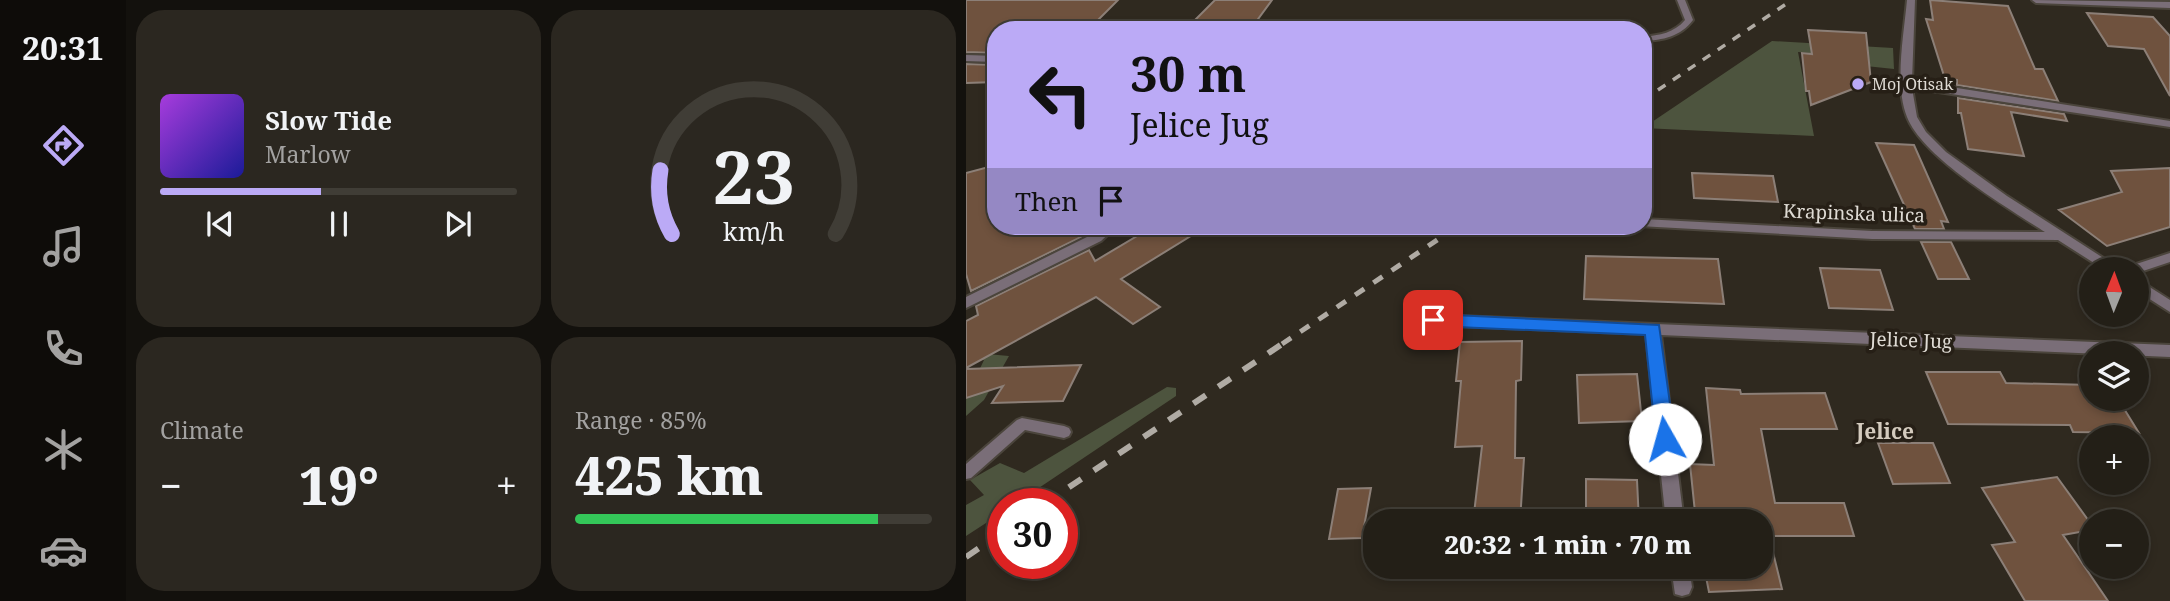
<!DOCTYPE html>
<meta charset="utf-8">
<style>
:root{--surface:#231f17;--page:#2b2720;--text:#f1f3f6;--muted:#a3a2a1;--line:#403d36;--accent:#bbaaf6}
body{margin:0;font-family:"Noto Serif",serif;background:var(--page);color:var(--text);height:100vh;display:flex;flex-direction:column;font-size:26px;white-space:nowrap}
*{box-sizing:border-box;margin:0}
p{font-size:23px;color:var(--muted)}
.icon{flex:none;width:38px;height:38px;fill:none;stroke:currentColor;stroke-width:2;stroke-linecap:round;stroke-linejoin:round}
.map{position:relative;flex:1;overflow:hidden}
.drawer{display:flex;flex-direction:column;gap:10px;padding:10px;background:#13110d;width:840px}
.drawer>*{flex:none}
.banner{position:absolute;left:21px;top:21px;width:665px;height:214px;border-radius:28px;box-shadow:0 4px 10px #0003,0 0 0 2px var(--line);background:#bbaaf6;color:#111;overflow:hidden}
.needle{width:46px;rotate:1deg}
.tools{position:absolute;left:1113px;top:257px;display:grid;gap:14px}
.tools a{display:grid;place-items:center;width:70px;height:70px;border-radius:50%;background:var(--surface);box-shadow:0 4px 10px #0003,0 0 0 2px var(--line);font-size:35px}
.speed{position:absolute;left:21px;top:488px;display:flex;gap:14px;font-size:35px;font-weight:700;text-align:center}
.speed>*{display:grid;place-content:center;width:91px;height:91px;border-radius:50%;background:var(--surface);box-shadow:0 4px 10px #0003,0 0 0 2px var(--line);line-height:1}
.speed .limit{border:10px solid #d22;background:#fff;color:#111}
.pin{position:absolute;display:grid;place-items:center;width:60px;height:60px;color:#fff;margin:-30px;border-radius:14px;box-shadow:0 4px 10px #0006}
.me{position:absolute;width:77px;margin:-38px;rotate:353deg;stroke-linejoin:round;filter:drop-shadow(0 0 5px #0008)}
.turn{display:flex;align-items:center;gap:24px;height:147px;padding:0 28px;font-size:32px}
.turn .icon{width:91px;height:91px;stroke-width:2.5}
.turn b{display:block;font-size:49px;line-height:60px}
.then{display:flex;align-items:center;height:66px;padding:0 28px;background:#0003;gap:14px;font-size:26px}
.big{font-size:52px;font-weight:800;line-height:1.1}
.drawer .widget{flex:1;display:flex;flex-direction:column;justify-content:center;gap:10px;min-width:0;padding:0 24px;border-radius:28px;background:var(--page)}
.drawer .dial{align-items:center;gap:0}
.dial svg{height:182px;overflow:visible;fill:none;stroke:var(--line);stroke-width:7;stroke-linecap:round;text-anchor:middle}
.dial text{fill:var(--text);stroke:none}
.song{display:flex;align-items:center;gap:21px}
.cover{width:84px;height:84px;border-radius:10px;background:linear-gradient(135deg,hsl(280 70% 55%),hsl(240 70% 35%))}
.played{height:7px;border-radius:4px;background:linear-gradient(90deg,var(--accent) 45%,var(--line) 45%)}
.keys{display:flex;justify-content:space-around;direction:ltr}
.heat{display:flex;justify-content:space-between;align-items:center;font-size:38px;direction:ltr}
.charge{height:10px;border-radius:5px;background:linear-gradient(90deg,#34c759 85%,var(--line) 0)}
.drawer .tiles{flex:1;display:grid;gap:10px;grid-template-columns:repeat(2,1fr)}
.trip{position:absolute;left:397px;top:509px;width:410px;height:70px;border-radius:28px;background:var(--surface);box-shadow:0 4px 10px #0003,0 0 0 2px var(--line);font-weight:800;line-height:70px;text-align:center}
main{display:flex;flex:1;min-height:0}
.tab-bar{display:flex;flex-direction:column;width:126px;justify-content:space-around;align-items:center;background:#0e0c09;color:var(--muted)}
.tab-bar .icon{width:49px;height:49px}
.tab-bar .active{color:var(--accent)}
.tab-bar b{font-size:32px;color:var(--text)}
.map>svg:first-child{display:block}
</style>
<main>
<nav class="tab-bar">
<b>20:31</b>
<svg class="icon active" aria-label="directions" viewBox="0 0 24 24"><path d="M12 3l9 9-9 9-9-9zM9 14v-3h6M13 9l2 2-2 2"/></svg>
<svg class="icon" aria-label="music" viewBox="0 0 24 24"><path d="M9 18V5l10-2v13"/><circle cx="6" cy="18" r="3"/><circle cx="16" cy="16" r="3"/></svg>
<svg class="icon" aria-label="phone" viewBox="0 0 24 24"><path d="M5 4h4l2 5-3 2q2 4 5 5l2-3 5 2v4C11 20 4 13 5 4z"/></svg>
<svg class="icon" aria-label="climate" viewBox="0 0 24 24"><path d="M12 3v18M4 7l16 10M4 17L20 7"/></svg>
<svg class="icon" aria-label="car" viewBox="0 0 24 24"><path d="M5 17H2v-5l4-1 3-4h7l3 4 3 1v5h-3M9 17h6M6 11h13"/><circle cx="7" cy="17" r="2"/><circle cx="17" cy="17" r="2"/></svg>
</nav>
<section class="drawer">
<div class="tiles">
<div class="widget">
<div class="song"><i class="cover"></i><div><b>Slow Tide</b><p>Marlow</p></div></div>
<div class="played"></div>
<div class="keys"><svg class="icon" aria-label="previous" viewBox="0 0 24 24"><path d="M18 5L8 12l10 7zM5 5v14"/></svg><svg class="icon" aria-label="pause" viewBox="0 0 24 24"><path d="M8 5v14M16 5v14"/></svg><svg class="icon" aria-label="next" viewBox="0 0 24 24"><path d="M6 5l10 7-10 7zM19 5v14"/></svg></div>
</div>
<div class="widget dial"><svg viewBox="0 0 100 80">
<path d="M14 69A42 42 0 1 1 86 69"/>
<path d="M14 69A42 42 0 0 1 9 41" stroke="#bbaaf6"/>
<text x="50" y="56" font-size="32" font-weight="700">23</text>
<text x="50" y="72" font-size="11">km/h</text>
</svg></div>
<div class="widget"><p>Climate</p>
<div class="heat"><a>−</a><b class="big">19°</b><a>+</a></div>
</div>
<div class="widget"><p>Range · 85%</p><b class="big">425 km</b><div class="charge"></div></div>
</div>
</section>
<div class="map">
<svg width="1204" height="601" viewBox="0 0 1204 601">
<rect width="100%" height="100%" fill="#2f291f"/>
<!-- green -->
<path fill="#4d543e" d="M806 41 927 48 928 69 871 63 868 55 832 52 848 136 677 128Z
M10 353 43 356 18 400 0 416V398L18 360 0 361Z
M201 387 210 388V396L49 504H37V512L0 536V505L18 495 4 480 34 463 58 473Z"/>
<!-- building -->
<path fill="#6f523e" stroke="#8c7f77" stroke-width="2" d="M0 0H152L122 30H30V53L0 52Z
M249 0H306L284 30H219Z
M964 0 1042 6 1069 69H1077L1092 101 991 85V80L979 79 960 19 967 20Z
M1121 13 1187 17 1204 36V96L1178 49 1142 46Z
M842 30 900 33 905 82 845 105 843 91H840L836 53 846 54Z
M0 64 30 65V82L0 83Z
M992 98 1098 114 1101 121 1045 112 1058 156 1002 149 995 113H992Z
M910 143 948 145 982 222 975 221 978 229H949Z
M30 165V226H108L115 237 5 291 0 274V173Z
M1204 168V227L1141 246 1093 210 1156 192 1145 171Z
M726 173 807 176 812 202 728 198Z
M188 226H241L155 279 194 307 167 324 130 297 0 368V321L12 315 10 306 123 250 129 261Z
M955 242H985L1003 279H972Z
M620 256 752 259 758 304 618 299Z
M854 268 914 270 927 310 863 308Z
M556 341 555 380 550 381 549 458H558L554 522H507L516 446 489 447 495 381H490L494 342Z
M115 365 97 401 26 403 37 386 0 398V369Z
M960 372H1034L1040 383 1125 385V399H1152L1173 433 1107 432 1104 425 982 424Z
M671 374 676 421 613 423 611 375Z
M740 388 774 390 775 394 859 393 871 429H795L809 503H878L888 536H803L816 589 743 592 738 567H794V522H730L724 464 748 465Z
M912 443H967L984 483 927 484Z
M1091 477 1125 524V530L1097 535 1142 601H1059L1026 545 1049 542 1016 488Z
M620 479 671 480 673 522H620Z
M405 488 396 538 363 539 372 489Z"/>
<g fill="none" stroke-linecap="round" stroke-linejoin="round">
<!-- service casing -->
<g stroke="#4b453c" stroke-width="4">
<path id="service" d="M711 0H719L727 20C714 37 697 40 677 41V37C694 35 708 33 719 20Z
M56 418 98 426 103 428 105 432 103 436 98 438 59 430 5 478 0 479V464L51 420Z"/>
</g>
<!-- minor casing -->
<g stroke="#4b453c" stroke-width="4">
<path id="minor" d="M941 0H949L946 81 1204 121V127L946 88 951 117 960 132 980 152 1041 196 1156 270H1139L1092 240 906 239 673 226H677V219L906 231 1079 232C1042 208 957 158 941 117 928 85 938 34 941 0Z
M1066 0 1204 2V8L1070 3Z
M0 55 30 56V62L0 61Z
M137 226H151L135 241 0 308V297L125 235Z
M1204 253V262L1171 273V270H1160L1161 267Z
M1171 279 1204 300V312L1171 291Z
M467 315 1204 345V357L695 335 718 522H700L680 334 467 325 460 320Z
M705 567H723L726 587 723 594 716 596 709 594Z"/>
</g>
<!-- service -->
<use href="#service" fill="#7a6e78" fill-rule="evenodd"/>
<!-- minor -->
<use href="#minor" fill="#7a6e78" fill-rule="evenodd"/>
<!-- rail-far2 -->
<path stroke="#b0aba4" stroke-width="3.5" stroke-dasharray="9 9" stroke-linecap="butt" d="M677 100 826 0"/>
<!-- rail-far1 -->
<path stroke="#b0aba4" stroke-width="5" stroke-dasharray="11 11" stroke-linecap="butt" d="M316 344 492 226"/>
<!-- rail -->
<path stroke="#b0aba4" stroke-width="6" stroke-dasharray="15 15" stroke-linecap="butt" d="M78 504 319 342
M0 557 37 532"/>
</g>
<!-- route -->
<path fill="#1a73e8" stroke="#114b97" stroke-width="2" d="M467 314 693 325 709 439 706 445 699 447 693 445 690 439 679 335 467 326 459 320Z"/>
<!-- markers -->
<circle fill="#bbaaf6" stroke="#261f16" stroke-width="2.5" cx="892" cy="84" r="7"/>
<g text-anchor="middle" stroke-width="7" stroke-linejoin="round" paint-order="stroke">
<!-- far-poi labels -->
<g font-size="16" fill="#dfdbd4" stroke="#261f16" text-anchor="start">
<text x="906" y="90">Moj Otisak</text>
</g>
<!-- street labels -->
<g font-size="19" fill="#dfdbd4" stroke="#261f16">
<text transform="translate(888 213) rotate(2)" y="7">Krapinska ulica</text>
<text transform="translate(945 340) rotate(2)" y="7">Jelice Jug</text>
</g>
<!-- neighbourhood labels -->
<g font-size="21" font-weight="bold" fill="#d4cbbe" stroke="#261f16">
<text x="919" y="439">Jelice</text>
</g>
</g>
</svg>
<div class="tools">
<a><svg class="needle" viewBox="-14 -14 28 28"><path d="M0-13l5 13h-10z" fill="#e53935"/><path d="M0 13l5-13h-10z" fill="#a3a2a1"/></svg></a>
<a><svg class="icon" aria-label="layers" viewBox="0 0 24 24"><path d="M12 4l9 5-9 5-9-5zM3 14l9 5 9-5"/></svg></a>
<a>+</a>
<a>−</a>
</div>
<div class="speed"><div class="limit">30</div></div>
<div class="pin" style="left:467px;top:320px;background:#d93025"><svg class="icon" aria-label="arrive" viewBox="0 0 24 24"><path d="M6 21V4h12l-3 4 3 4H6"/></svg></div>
<svg class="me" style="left:699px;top:439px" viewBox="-20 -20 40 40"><circle r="19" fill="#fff"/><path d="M0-13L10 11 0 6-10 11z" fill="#1a73e8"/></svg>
<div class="trip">20:32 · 1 min · 70 m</div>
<div class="banner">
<div class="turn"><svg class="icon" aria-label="left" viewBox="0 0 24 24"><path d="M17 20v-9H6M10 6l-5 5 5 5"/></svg><div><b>30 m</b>Jelice Jug</div></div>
<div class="then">Then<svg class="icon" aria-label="arrive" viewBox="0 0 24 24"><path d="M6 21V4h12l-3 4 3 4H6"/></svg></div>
</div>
</div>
</main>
